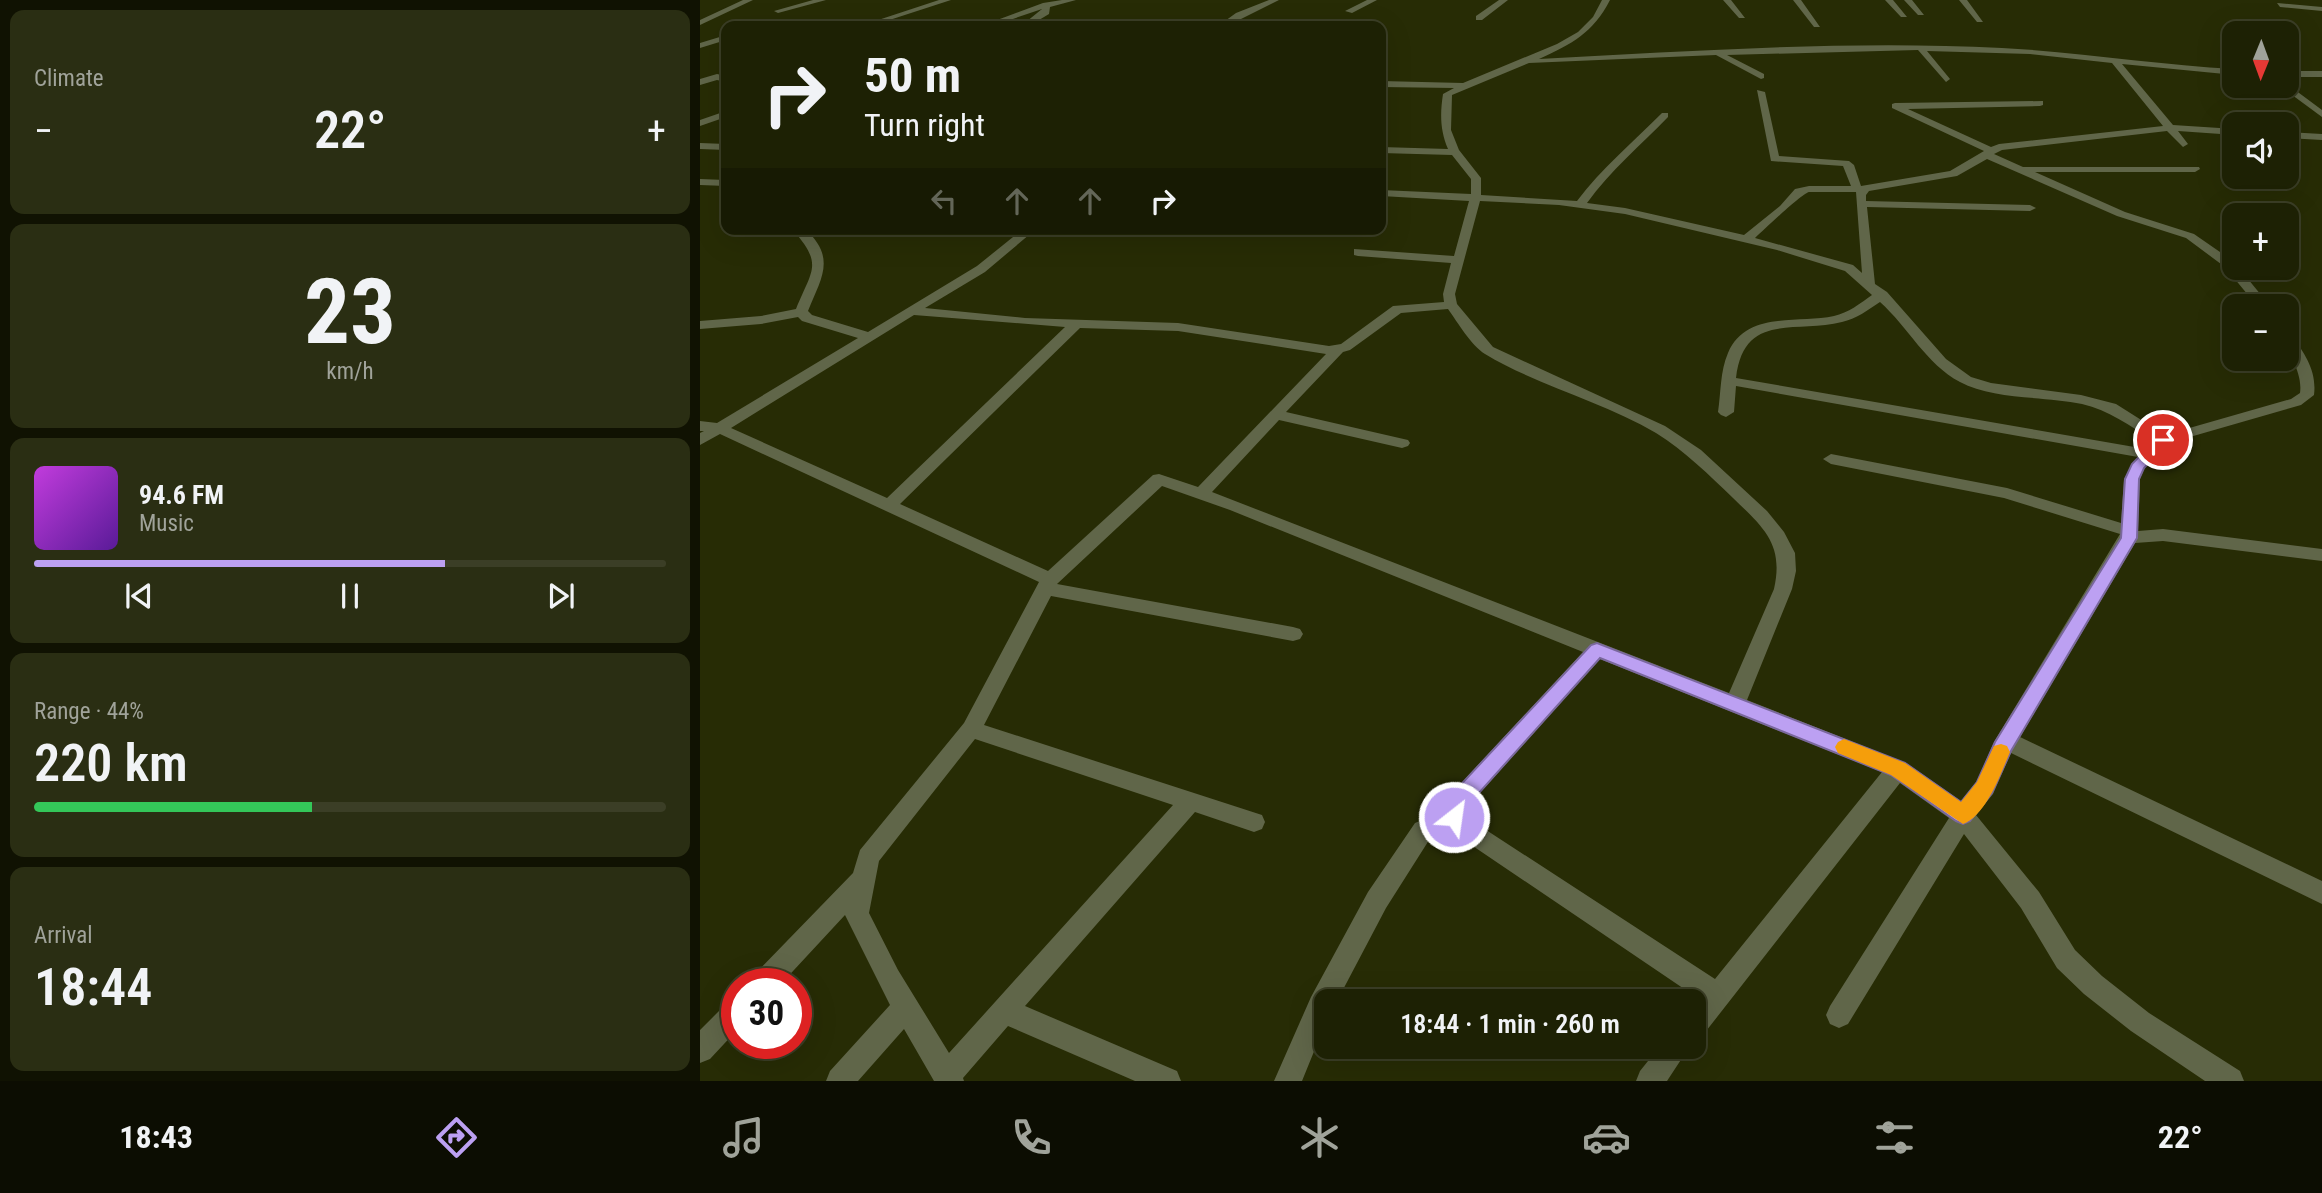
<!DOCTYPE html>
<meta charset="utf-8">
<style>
:root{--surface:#1d2104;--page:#2a2e13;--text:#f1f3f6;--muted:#a0a39a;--line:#3b3e26;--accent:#bca0f2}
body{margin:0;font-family:"Roboto Condensed",sans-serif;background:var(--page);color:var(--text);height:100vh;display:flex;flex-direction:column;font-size:26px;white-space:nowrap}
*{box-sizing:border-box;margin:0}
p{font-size:23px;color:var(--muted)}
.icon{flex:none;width:38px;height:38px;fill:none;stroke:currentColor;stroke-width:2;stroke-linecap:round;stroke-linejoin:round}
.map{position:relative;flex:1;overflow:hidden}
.drawer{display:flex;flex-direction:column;gap:10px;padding:10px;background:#101202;width:700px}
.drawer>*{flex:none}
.top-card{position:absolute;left:21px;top:21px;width:665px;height:214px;border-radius:14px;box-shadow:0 7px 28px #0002,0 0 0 2px var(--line);background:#1d2104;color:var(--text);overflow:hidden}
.needle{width:46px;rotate:181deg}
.fabs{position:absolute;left:1522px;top:21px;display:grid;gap:14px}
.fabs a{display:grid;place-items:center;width:77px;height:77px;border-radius:14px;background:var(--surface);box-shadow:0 7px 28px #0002,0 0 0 2px var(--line);font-size:35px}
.speed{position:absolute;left:21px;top:968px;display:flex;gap:14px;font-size:35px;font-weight:700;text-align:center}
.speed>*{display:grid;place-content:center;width:91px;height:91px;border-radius:50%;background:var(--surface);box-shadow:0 7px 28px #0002,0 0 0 2px var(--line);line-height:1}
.speed .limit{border:10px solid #d22;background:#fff;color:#111}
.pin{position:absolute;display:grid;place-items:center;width:60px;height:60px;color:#fff;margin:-30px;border:4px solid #fff;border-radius:50%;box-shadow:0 2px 7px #0007}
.me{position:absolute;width:77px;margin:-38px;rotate:30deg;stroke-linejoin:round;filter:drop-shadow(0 0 5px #0008)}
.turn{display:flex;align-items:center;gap:24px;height:147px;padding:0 28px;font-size:32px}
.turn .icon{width:91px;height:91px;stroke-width:2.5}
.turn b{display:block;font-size:49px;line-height:60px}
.lanes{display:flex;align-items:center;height:66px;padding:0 28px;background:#0003;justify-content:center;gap:35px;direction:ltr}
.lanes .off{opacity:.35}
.big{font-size:52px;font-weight:600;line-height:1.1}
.drawer .tile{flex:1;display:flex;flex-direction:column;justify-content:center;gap:10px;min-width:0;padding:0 24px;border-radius:14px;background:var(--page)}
.drawer .dial{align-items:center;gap:0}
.dial b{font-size:91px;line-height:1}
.song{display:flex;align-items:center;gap:21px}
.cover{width:84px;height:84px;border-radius:10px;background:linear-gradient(135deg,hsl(290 70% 55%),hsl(270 70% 35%))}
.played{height:7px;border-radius:4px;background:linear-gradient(90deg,var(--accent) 65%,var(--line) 65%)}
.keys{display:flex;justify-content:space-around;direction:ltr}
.heat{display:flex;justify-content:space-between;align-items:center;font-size:38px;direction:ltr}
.charge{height:10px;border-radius:5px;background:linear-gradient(90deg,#34c759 44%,var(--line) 0)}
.trip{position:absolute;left:614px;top:989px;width:392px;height:70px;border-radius:14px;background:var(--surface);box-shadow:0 7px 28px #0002,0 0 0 2px var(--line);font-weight:600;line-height:70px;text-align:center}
.tabs{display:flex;height:112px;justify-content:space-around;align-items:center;background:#0c0d02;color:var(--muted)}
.tabs .icon{width:49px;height:49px}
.tabs .active{color:var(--accent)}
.tabs b{font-size:32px;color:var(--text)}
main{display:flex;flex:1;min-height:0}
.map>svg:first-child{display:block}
</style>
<main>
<section class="drawer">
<div class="tile"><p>Climate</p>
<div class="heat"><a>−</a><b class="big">22°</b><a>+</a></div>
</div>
<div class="tile dial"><b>23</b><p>km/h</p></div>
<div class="tile">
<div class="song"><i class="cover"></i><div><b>94.6 FM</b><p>Music</p></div></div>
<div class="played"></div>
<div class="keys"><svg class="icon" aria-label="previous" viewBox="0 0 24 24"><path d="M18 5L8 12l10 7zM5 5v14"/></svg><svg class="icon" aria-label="pause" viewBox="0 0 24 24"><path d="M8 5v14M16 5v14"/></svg><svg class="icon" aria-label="next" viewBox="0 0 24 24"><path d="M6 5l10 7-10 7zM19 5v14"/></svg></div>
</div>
<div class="tile"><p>Range · 44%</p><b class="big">220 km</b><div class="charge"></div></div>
<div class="tile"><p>Arrival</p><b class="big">18:44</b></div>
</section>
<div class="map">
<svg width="1622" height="1081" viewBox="0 0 1622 1081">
<rect width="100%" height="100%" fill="#272c05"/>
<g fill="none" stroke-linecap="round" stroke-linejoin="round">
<!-- service -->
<path fill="#606649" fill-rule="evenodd" d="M1577 3 1622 7V11L1580 7Z"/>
<!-- minor -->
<path fill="#606649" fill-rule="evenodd" d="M43 0H53L0 25V20Z
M113 0H126L78 13 74 11Z
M239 0H251L171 26H160Z
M362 0H376L350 7 349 14 329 26H321L342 9 292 26H281L343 3Z
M569 0H579L527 26H518L536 13Z
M667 0H677L652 13 645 11Z
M799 0H808L782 20H776V16Z
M902 0H910C893 33 872 44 839 59 993 51 1148 40 1302 48 1380 52 1457 65 1535 69V75L1422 64 1473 125 1535 129V135L1478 131 1488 144 1483 147 1467 131 1302 150 1294 154 1323 167H1499L1500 169 1495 172H1335L1425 212 1494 234 1533 261 1535 268H1539L1570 306H1557L1525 267 1486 238 1417 216 1287 159 1257 176 1169 191 1166 195V201L1330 205 1336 208 1330 211 1167 207 1175 284 1187 292 1246 359 1271 377 1291 383 1381 395 1416 404 1465 435 1591 399 1600 393C1603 371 1587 356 1587 335L1592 336C1605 354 1617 371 1614 395L1601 405 1469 443 1444 469 1440 479 1438 531 1463 529 1622 549V561L1463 541 1435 543 1320 737 1622 881V904L1311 753 1293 794 1276 815 1339 892 1375 950 1402 976 1449 1013 1540 1071 1544 1081H1505L1431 1031 1384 994 1357 968 1321 908 1264 834 1148 1024 1139 1028 1130 1024 1126 1015 1130 1006 1249 818 1200 783 1003 1035 994 1039V1005L999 999 761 838 751 829 731 837 686 908 637 1001H626V1022L602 1081H574L611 997 668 892 715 823 745 810 752 793 883 652 530 510 462 486 357 584 593 627 600 629 603 634 600 639 593 641 351 596 284 725 562 815 565 822 562 829 554 832 495 812 325 1006 477 1071 481 1081H435L308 1026 263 1078 264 1081H234L204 1029 158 1081H126L130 1071 190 1005 145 915 81 984H50L54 975 153 873 160 850 264 723 339 582 20 434 0 445V433L4 431H0V421L17 423 158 338 102 321 98 317 61 324 0 329V321L61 316 96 309C112 269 124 265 92 229H105C137 258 121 278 108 311L112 315 168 332 277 266 323 229H336L285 272 225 308 325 318 478 323 629 346 641 344 693 306 744 302 743 294 751 263 658 256 654 255V249L754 256 769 201 681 196V190L771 194V179L752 155 681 153V147L748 149C740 130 740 114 743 94L754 88 681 87V81L763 83 857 44 878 32 893 17ZM1218 50 1246 82 1250 79 1227 51 1330 54 1412 63 1463 126 1299 144 1291 147 1208 109 1340 106 1343 105V101L1195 103 1192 104V108L1284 151 1250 171 1161 186 1154 165 1149 161 1079 156 1065 92 1057 90 1071 161 1143 166 1151 186H1109L1095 189 1080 206 1044 235 925 208 887 203C910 171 941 145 968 117V113H962C933 142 901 169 877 201L781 195V178L759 150 751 130 752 95 829 63 1016 55 1061 79 1064 78V74L1027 55ZM1109 192H1156L1162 273 1153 265 1055 238C1065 229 1101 194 1109 192ZM780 201 859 205 925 214 1077 250 1145 271 1172 295C1161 303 1148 313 1134 316 1099 324 1046 310 1028 353 1020 371 1021 393 1018 412L1021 415 1026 417 1034 412 1036 386 1438 457 1424 479 1421 523 1307 488 1131 454 1123 459 1131 464 1304 498 1420 534 1294 742 1277 781 1261 801 1206 763 1047 700 1092 589 1096 571 1095 553 1084 532 1067 511 1001 450 965 426 793 347 757 304 755 294ZM1180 302C1208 327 1226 364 1260 382 1293 400 1345 396 1382 404 1409 410 1430 426 1454 441L1446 449 1036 378C1044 311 1095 334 1142 322 1156 319 1168 310 1180 302ZM748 309C758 323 771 345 785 354 836 385 904 402 956 433 985 451 1009 475 1033 498 1064 528 1084 544 1074 589L1029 693 512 492 579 420 702 448 708 446 710 443 708 440 586 412 643 352 650 350 701 313ZM214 315 365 327 187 498 31 428ZM380 328 478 331 626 354 498 487 459 474 453 475 348 571 200 504ZM900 659 1182 772 1015 979 777 824 766 814 769 805ZM275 739 473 805 249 1053 198 970 169 913 179 861Z
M1023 0H1031L1045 18H1039Z
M1093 0H1101L1120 27H1114Z
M1185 0H1193L1207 17H1201Z
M1204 0H1212L1224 15H1218Z
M1259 0H1267L1283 22H1277Z
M80 19 108 24 112 26 77 23Z
M667 19 674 21 670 26H662Z
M23 36H26V40L0 48V43Z
M1587 71H1622V77H1587Z
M17 74 26 76V82L17 80 0 85V79Z
M1587 84 1622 110V117L1580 86Z
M26 111V117L0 126V120Z
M1587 132 1622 134V140L1587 138Z
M0 143 26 144V150L0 149Z
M0 179 26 180V186L0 185Z
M639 229H653L654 230 648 233Z
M37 998V1030L10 1059 0 1063V1030L28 1002Z
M960 1046H990L967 1081H936L940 1071Z"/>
</g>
<!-- route -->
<path fill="#bca0f2" stroke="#7a689d" stroke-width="2" d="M1463 436 1470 440 1444 468 1439 479 1437 538 1311 751 1292 793 1270 821 1263 824 1256 821 1191 775 900 658 769 804 762 823 754 826 747 823 744 817 753 793 891 645 897 643 1205 763 1261 802 1277 782 1295 742 1421 538 1425 479 1432 464 1458 437Z"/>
<!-- slow -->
<path fill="#f59e0b" d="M1144 739 1205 763 1261 802 1277 782 1294 746 1301 744 1307 746 1310 752C1301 773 1286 816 1263 824L1191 775 1138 753 1135 747 1138 742Z"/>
</svg>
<div class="fabs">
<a><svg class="needle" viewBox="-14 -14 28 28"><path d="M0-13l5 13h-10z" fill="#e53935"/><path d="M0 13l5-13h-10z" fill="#a0a39a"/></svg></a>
<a><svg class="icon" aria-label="sound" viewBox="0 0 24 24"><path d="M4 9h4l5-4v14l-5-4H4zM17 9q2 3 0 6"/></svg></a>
<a>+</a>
<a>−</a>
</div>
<div class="speed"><div class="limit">30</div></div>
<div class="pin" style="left:1463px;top:440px;background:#d93025"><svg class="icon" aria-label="arrive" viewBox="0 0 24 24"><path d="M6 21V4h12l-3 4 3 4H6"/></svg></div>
<svg class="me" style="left:754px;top:817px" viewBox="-20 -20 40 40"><circle r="17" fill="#bca0f2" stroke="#fff" stroke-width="3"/><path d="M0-11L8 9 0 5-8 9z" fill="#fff"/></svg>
<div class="trip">18:44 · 1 min · 260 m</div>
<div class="top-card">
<div class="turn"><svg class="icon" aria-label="right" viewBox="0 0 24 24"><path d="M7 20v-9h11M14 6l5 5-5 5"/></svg><div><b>50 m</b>Turn right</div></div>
<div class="lanes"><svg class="icon off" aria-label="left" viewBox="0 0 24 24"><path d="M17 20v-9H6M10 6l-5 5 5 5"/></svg><svg class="icon off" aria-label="ahead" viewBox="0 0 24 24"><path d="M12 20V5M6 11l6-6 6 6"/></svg><svg class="icon off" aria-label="ahead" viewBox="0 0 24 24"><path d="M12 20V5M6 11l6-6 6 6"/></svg><svg class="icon" aria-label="right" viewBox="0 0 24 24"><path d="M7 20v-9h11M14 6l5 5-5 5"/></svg></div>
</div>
</div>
</main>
<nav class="tabs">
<b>18:43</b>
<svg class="icon active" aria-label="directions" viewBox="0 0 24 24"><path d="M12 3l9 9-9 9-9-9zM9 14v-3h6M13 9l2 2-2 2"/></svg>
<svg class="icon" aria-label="music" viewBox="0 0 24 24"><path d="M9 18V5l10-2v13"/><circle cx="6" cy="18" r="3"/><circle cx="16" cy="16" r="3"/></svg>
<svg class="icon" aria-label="phone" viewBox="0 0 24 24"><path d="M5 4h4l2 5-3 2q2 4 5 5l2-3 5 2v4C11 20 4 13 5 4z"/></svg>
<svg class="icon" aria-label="climate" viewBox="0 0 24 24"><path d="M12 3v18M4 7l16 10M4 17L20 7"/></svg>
<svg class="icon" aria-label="car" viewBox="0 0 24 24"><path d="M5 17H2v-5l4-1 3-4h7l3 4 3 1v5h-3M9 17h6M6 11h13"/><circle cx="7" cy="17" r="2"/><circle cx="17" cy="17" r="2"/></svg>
<svg class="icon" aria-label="filters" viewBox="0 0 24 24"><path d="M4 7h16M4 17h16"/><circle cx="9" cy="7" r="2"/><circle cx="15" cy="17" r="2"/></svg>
<b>22°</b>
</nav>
